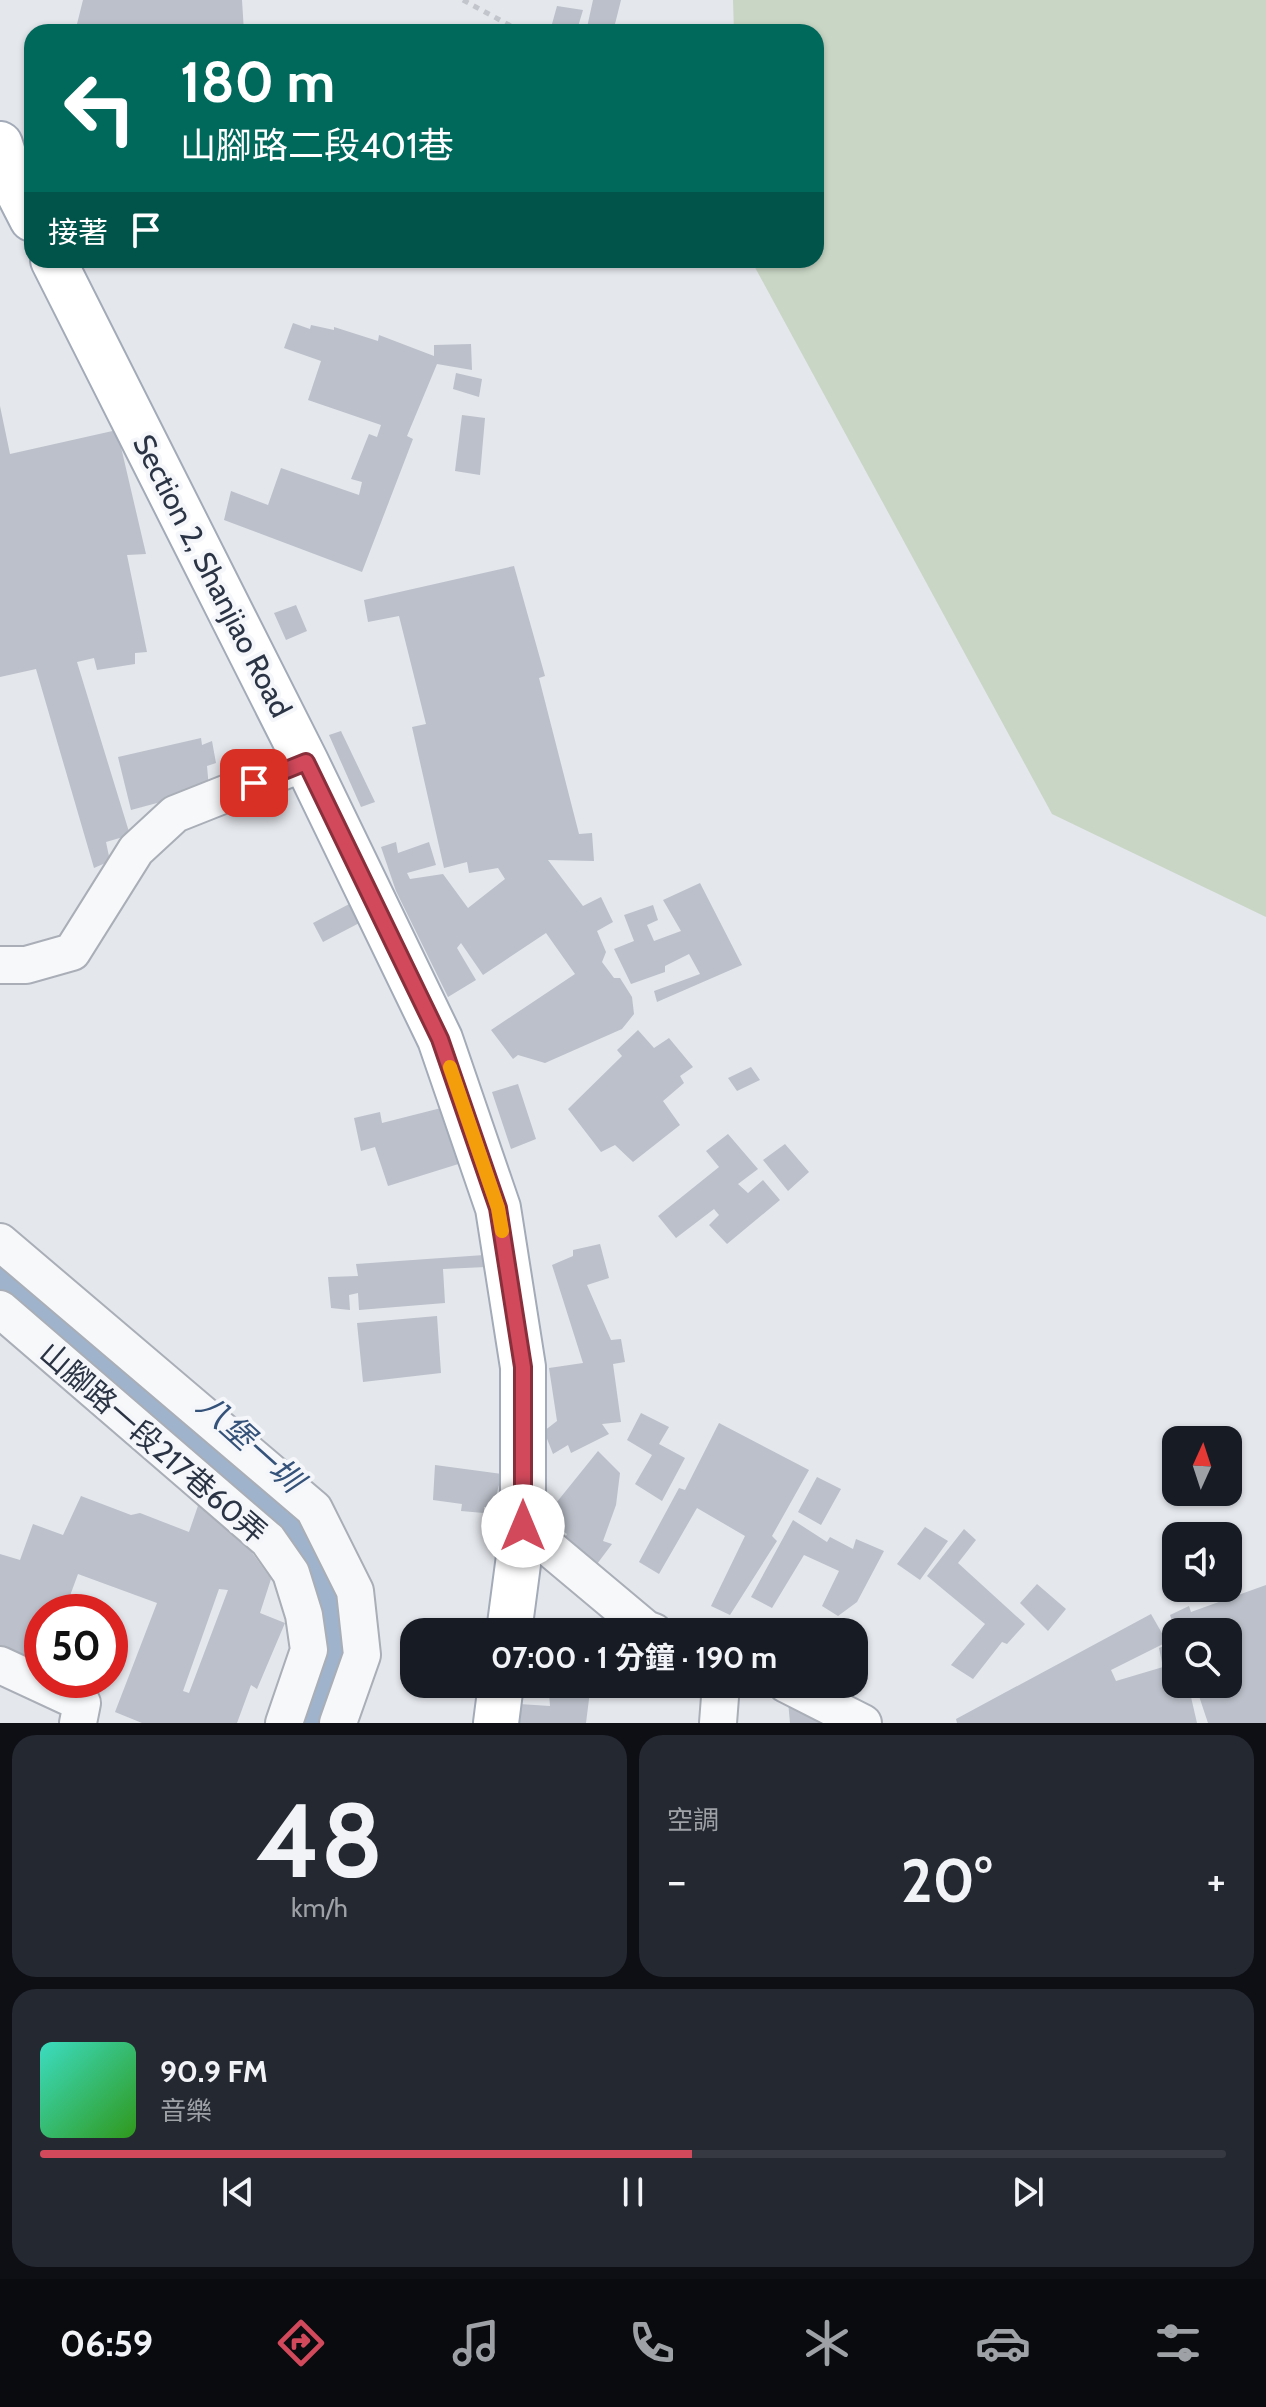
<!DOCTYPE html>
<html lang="zh-TW">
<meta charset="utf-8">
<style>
:root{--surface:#171b24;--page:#242831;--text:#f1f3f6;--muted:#9ea1a6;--line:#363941;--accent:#d1495b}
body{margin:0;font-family:Cabin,"Noto Sans TC",sans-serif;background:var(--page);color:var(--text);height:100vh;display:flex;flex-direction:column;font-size:30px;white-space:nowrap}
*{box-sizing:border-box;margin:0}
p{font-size:26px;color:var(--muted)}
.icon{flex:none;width:44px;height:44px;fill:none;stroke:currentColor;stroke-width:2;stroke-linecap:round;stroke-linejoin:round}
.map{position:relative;height:1723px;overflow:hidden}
.side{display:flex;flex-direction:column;gap:12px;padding:12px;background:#0d0f14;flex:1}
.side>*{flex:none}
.hud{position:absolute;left:24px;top:24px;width:800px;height:244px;border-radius:24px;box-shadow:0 2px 6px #0004;background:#00695c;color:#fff;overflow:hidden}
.needle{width:52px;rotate:3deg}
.buttons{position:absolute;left:1162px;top:1426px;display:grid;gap:16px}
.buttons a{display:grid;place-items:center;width:80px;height:80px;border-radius:16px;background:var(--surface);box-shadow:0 2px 6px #0004;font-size:40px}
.speed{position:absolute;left:24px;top:1594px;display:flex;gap:16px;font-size:40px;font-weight:700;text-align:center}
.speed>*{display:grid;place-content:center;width:104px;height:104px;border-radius:50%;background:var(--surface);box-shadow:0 2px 6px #0004;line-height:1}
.speed .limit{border:12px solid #d22;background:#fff;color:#111}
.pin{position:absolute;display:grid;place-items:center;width:68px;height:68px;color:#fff;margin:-34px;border-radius:16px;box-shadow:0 4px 12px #0006}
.me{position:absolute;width:88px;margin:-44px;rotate:0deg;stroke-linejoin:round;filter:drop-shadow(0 0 6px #0008)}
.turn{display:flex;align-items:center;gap:28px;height:168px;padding:0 24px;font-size:36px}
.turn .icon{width:104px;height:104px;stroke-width:2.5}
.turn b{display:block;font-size:56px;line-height:68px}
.then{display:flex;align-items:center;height:76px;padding:0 24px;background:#0003;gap:16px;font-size:30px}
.big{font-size:60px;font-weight:700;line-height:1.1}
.side .card{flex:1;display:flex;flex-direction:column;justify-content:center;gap:12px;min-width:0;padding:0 28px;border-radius:24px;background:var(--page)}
.side .dial{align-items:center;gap:0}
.dial b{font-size:104px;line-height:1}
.song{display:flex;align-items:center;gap:24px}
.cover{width:96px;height:96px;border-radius:12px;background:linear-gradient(135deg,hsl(170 70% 55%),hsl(110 70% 35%))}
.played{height:8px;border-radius:4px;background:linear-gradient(90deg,var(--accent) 55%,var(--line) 55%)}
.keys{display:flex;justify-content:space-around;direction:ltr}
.heat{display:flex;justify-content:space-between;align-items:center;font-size:44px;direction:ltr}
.side .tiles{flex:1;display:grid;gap:12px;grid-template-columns:1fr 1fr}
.card:last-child{grid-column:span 2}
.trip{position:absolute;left:400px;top:1618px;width:468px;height:80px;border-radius:24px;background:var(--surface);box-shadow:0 2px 6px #0004;font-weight:700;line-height:80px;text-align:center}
.tabs{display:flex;height:128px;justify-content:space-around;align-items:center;background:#090b0e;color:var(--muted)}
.tabs .icon{width:56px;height:56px}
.tabs .selected{color:var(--accent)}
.tabs b{font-size:36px;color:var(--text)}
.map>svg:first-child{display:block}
</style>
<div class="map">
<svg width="1266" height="1723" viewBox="0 0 1266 1723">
<rect width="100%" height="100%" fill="#e4e7ec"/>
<!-- green -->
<path fill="#c9d6c5" d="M733 0H1266V917L1052 814 751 260H816V32H734Z"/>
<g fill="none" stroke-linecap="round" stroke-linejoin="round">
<!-- canal -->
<path stroke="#9fb4cc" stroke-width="30" d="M0 1279 263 1496 311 1552 332 1614 329 1665 309 1723"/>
</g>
<!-- building -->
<path fill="#bbc0ca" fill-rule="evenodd" d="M83 0H242L244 32H75Z
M593 0H621L613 32H586Z
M557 6 583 10 577 30 552 24Z
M293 323 310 329 311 325 334 330V327L378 341 379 335 434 356V345L471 344 472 370 437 364 407 436 413 439 362 572 224 520 231 491 268 505 281 468 359 495 362 482 351 479 369 434 377 437 381 425 308 400 321 361 284 348Z
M456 373 482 379 479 397 453 389Z
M0 406 10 454 117 430 146 554 127 555 147 652 135 653V664L97 670 94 658 77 662 130 835 106 842 110 861 94 868 36 669 0 677Z
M462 415 485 418 480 475 455 471Z
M514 566 545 676 539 678 579 834 592 833 594 861 548 860 583 906 601 897 613 922 597 931 606 952 602 962 614 978H620L632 997 634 1014 622 1029 545 1063 518 1055 513 1059 491 1030 575 974 546 933 483 975 461 943 457 948 476 980 448 997 396 891 381 847 396 842 398 853 429 842 436 865 407 873 410 879 443 874 468 908 505 879 498 868 469 873 467 862 444 868 412 727 426 724 399 616 368 622 364 600Z
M296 605 307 631 286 640 274 613Z
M341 731 375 802 361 807 329 735Z
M201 738 202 745 212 741 216 763 207 766 209 789 131 810 118 757Z
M700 883 742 965 657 1002 654 991 700 974 689 954 665 966V972L631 984 614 949 634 941 624 915 653 905 658 920 647 925 654 941 681 931 663 900Z
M355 901 365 920 323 942 313 923Z
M638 1030 654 1048 669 1038 693 1067 680 1076 684 1083 663 1101 680 1125 633 1162 615 1145 601 1152 568 1109 622 1056 617 1050Z
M751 1067 760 1080 737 1091 728 1078Z
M518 1084 536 1139 511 1149 492 1092Z
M449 1106 468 1161 388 1186 375 1147 361 1151 354 1118 380 1112 382 1123Z
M728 1134 758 1169 738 1184 748 1193 763 1180 780 1200 727 1244 709 1225 719 1215 714 1209 676 1238 658 1216 719 1167 706 1151Z
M785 1144 809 1172 788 1191 763 1160Z
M600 1244 609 1278 587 1285 611 1340 621 1339 625 1362 613 1364 621 1422 602 1424 609 1434 571 1453 568 1445 553 1454 544 1431 557 1421 549 1368 583 1363 552 1265 573 1256V1250Z
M484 1255 486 1267 443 1269 445 1303 359 1310 358 1293 349 1295 350 1310 331 1308 328 1277 358 1276 356 1264Z
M437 1316 441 1373 363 1382 357 1323Z
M641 1413 669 1427 659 1444 685 1458 662 1501 635 1484 652 1455 627 1440Z
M719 1423 809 1470 772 1536 777 1541 730 1615 711 1606 745 1536 697 1508 659 1574 639 1562 679 1488 685 1490Z
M598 1451 620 1473 616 1505 603 1541 612 1544 597 1564 561 1543 567 1534 544 1518Z
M435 1465 502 1474 493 1507H484V1513L461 1511 462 1504 433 1500Z
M817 1477 841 1489 821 1525 798 1512Z
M81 1496 131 1515 140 1513 189 1532 201 1497 221 1505 216 1519 233 1526 271 1579 260 1613 285 1623 257 1689 251 1685 237 1723H142L115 1712 157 1603 78 1574 64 1612H42V1665L0 1650V1554L20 1560 33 1524 63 1535ZM219 1589 228 1590 189 1693 183 1691Z
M793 1520 827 1542 830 1537 853 1549 856 1539 884 1551 857 1602 838 1616 822 1606 839 1571 804 1555 772 1608 751 1597Z
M925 1527 948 1541 920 1580 897 1564Z
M964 1529 976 1540 958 1563 1025 1624 1007 1644 1002 1642 973 1679 951 1665 985 1624 927 1576Z
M1037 1584 1066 1609 1048 1631 1020 1603Z
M1266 1585V1723H1208L1195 1684H1228V1632H1176L1170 1615 1189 1606 1191 1612Z
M1151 1614 1167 1642 1111 1670 1116 1681 1163 1667 1159 1648 1176 1641V1684H1188L1197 1723H957L956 1719Z
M578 1688 590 1691 586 1723H517L519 1704 550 1706 549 1693 577 1694Z
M787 1690 842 1723H790Z"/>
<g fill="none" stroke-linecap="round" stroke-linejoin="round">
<!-- minor casing -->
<g stroke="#a9aeb7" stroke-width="40">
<path id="minor" d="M0 965H26L72 952 136 850 175 814 306 762
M0 1242 314 1509 355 1591 362 1655 338 1723
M0 1309 268 1540 291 1573 304 1615 309 1650 284 1723
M523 1526 646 1629 654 1632
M0 1665 82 1703 78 1723
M786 1684 863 1723
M718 1723 721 1684"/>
</g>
<!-- major casing -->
<g stroke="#a3abb8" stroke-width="48">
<path id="major" d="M0 144 11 178 32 219
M53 260 306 762 440 1039 498 1208 523 1367V1526L509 1632
M496 1723 501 1684"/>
</g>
<!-- path -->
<path stroke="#c2c5cb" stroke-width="5" stroke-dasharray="6 6" stroke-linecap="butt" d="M463 0 522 32"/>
<!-- minor -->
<use href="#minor" stroke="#f7f8fa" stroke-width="36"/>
<!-- major -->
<use href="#major" stroke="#fff" stroke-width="44"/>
</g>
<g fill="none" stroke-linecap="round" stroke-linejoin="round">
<!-- route casing -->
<g stroke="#882f3b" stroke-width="20">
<path id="route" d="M254 783 306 762 440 1039 498 1208 523 1367V1526"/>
</g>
<!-- route -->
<use href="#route" stroke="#d1495b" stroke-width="14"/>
<!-- slow -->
<path stroke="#f59e0b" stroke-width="14" d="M450 1067 498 1208 502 1231"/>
</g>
<g text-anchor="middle" stroke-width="8" stroke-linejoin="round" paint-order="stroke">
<!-- street labels -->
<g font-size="30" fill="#2b3445" stroke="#f4f6f9">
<text transform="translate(212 576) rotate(63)" y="10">Section 2, Shanjiao Road</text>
<text transform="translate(153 1443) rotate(41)" y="10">山腳路一段217巷60弄</text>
</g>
<!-- water labels -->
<g font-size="32" font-style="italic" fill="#34527a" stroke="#f4f6f9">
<text transform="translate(250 1443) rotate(42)" y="11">八堡一圳</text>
</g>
</g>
</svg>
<div class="buttons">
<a><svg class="needle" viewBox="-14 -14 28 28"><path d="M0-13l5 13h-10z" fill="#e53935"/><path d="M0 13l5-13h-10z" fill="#9ea1a6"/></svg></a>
<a><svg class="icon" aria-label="sound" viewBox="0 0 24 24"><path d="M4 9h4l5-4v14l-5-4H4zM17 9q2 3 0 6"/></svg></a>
<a><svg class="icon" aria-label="search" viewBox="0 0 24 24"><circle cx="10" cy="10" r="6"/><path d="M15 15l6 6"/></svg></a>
</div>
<div class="speed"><div class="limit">50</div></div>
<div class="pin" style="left:254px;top:783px;background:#d93025"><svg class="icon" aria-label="arrive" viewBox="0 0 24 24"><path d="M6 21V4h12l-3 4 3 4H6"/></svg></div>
<svg class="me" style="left:523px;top:1526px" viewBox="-20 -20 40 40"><circle r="19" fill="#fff"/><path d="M0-13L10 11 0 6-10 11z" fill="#d1495b"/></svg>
<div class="trip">07:00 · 1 分鐘 · 190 m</div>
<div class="hud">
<div class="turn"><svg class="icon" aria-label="left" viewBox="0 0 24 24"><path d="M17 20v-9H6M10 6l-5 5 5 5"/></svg><div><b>180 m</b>山腳路二段401巷</div></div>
<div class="then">接著<svg class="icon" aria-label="arrive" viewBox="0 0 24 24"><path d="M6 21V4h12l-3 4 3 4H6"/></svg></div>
</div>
</div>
<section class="side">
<div class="tiles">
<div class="card dial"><b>48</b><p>km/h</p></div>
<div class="card"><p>空調</p>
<div class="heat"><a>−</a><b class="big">20°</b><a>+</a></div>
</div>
<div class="card">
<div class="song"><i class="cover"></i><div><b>90.9 FM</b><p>音樂</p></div></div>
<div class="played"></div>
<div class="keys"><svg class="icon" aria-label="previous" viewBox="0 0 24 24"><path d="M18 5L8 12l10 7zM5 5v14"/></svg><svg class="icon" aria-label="pause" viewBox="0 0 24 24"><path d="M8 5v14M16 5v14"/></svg><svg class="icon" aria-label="next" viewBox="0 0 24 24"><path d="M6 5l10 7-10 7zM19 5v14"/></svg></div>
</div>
</div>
</section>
<nav class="tabs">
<b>06:59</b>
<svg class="icon selected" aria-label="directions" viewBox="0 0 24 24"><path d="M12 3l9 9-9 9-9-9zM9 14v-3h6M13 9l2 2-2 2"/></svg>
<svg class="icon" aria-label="music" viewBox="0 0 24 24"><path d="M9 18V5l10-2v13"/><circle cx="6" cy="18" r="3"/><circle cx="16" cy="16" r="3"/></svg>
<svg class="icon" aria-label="phone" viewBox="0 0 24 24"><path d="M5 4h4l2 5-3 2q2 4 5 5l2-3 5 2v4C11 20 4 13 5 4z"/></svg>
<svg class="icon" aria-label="climate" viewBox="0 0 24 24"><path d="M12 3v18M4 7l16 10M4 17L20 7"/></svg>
<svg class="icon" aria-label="car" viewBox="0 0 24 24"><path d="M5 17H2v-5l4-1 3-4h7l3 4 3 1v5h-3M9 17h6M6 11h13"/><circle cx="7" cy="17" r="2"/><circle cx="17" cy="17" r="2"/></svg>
<svg class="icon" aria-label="filters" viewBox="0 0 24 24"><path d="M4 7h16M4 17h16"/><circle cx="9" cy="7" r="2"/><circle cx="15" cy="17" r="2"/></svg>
</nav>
